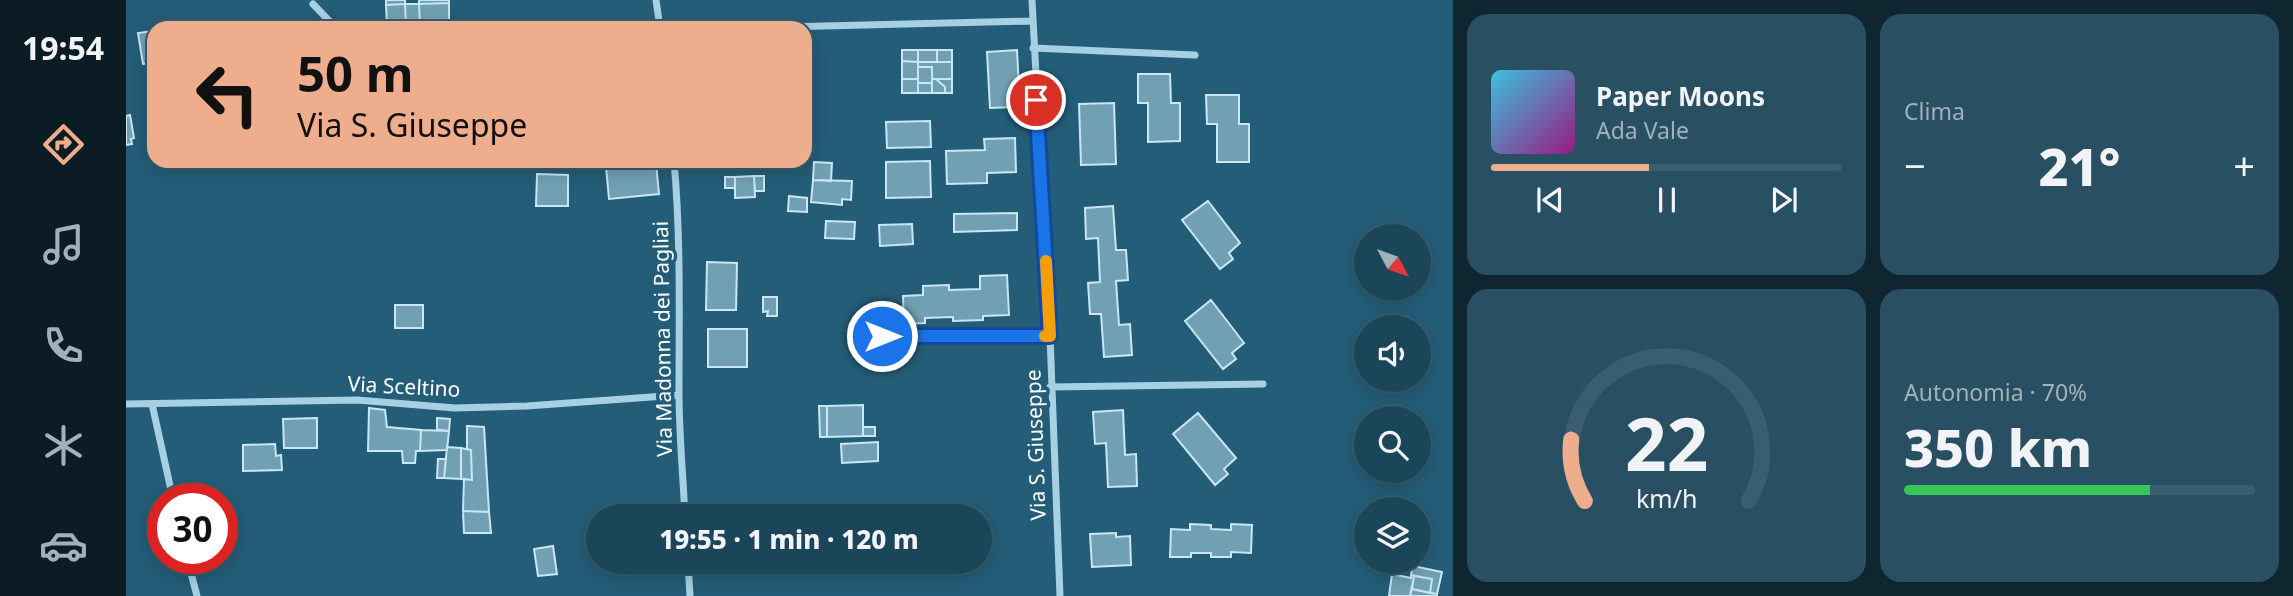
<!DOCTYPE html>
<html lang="it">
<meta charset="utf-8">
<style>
:root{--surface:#1b4659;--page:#285062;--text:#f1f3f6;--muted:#a0b1ba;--line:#395e6f;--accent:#eead8d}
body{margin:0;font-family:"Noto Sans",sans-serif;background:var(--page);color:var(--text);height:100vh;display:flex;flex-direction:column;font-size:26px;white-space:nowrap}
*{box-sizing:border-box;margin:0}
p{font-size:23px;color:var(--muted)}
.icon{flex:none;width:38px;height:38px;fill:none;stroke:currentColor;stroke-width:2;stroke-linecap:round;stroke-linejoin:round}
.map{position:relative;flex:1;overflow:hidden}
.drawer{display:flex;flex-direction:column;gap:14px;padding:14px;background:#0f2631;width:840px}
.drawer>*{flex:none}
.guide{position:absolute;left:21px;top:21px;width:665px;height:147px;border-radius:21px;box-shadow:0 4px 18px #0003,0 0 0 2px var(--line);background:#eead8d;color:#111;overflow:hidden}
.needle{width:46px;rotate:131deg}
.tools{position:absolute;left:1228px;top:224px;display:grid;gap:14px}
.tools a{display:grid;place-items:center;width:77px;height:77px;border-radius:50%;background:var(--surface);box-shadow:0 4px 18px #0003,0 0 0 2px var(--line);font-size:35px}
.speed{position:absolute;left:21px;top:483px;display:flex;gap:14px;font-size:35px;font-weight:700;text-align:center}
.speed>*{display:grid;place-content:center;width:91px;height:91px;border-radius:50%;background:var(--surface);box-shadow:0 4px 18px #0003,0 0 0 2px var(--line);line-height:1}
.speed .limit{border:10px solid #d22;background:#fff;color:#111}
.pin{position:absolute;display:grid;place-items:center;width:60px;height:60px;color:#fff;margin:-30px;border:4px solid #fff;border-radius:50%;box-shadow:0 2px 7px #0007}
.me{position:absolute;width:77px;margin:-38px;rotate:90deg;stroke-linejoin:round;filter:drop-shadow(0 0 5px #0008)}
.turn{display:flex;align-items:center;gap:24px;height:147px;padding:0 35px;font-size:32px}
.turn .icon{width:91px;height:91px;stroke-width:2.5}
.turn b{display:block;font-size:49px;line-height:60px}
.big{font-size:52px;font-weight:800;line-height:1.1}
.drawer .tile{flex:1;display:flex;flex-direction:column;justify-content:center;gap:10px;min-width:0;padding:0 24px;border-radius:21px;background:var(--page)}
.drawer .dial{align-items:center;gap:0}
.dial svg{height:182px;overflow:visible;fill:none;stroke:var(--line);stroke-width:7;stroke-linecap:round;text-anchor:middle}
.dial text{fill:var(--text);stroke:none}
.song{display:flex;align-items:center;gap:21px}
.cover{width:84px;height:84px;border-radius:10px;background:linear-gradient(135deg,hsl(190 70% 55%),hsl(310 70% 35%))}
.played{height:7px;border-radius:4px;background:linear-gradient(90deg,var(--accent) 45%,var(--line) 45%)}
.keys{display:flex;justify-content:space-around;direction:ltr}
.heat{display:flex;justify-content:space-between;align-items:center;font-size:38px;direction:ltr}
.charge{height:10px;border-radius:5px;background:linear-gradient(90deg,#34c759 70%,var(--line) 0)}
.drawer .tiles{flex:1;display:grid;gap:14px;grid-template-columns:repeat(2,1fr)}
.trip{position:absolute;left:460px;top:504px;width:406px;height:70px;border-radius:35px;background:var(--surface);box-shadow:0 4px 18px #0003,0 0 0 2px var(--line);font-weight:800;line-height:70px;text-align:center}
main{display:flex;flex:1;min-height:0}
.tabs{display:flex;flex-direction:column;width:126px;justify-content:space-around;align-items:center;background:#0b1c24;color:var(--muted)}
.tabs .icon{width:49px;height:49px}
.tabs .current{color:var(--accent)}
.tabs b{font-size:32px;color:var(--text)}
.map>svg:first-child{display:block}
</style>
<main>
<nav class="tabs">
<b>19:54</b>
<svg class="icon current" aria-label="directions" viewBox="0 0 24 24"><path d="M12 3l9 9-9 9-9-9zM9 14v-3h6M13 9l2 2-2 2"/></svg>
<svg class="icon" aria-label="music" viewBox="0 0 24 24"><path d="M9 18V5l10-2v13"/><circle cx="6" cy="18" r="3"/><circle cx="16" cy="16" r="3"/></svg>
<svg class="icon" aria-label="phone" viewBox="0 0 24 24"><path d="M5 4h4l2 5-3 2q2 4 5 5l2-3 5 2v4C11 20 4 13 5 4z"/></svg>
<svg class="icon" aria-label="climate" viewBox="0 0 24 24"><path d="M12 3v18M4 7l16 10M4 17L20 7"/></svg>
<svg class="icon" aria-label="car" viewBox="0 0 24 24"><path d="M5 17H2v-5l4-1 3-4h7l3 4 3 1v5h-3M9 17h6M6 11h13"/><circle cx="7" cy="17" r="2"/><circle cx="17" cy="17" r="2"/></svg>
</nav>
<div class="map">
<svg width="1327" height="596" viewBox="0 0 1327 596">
<rect width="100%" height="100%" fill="#245d77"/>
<!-- building -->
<path fill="#71a0b4" stroke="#c8e6f3" stroke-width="2" d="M260 0H279V4L260 5Z
M293 0H323V3L293 4Z
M323 3V23L294 24 293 4Z
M279 4 280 24 261 25 260 5Z
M279 4H293L294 24H280Z
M445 21 446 28H432V23Z
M28 31V62L17 64 12 33Z
M776 50H792V62L776 61Z
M792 50H811V62H792Z
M811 50H826V62H811Z
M891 50 894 107 864 108 861 52Z
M776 61 792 62V79H776Z
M792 62H826V79H806V67H792Z
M792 67H806V83H792Z
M1012 74H1044L1045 103H1054V141L1022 142V103H1012Z
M776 79H792V93H776Z
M806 79H810L819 87V93H806Z
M810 79H826V93H819V87Z
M792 83H806V93H792Z
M1080 95H1113V124H1123V162H1091V124H1081Z
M988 103 990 164 955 165 953 104Z
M4 115 8 138 5 139 6 144 0 145V116Z
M804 121 805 147 761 148 760 122Z
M889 138 890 172 861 173V183L821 184 820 151 859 150 858 139Z
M804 161 805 197 760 198V162Z
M688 162 706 163 705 181 687 180Z
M530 163 533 194 483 199 480 167Z
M411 174 442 175V206H410Z
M628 176 629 197 609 198V177Z
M628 176H638V191H629Z
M599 177H609V188H599Z
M687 180 726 181 725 200 716 199V205L685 202Z
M663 196 681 198V212L662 211Z
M1082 201 1114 243 1103 253 1107 259 1094 269 1056 220Z
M987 206 990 250H1000L1002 280 990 281 993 325 1004 324 1006 355 978 357 975 314H964L962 283 974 282 972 238 960 239 959 208Z
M891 213V230L828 232V214Z
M700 221 729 222 728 239 699 238Z
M786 224 787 244 754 246 753 225Z
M581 262 611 263 610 310H580Z
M881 275 883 315 857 316V320L827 321V317L799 318V323L778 324 777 296 797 295V286L823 285V290L854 289V276Z
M637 297H651V316H641L642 311 637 312Z
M1085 300 1118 343 1106 353 1110 359 1097 369 1059 321Z
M269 305H297V328H269Z
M582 329H621V367H582Z
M737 405V436L701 437V406Z
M693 406H701V437H694Z
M243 408 259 410 261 427 295 430 294 451H290L289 463H277L276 451H242Z
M997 410 999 455 1010 454 1011 486 982 487 980 443 969 444 967 412Z
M1072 413 1110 458 1098 469 1102 474 1089 485 1047 434Z
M191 418V448H158L157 419Z
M311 418 324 419 323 431 311 430Z
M341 426 358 427 363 512 337 511 338 479 346 480 345 450 341 449Z
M737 427H749V436H737Z
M295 430 323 431 321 450 294 451Z
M752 442V461L716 463 715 444Z
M149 444 150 456 155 455 156 470 117 471V445Z
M321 447 335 448V479L318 478Z
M335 448 345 450 346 480 335 479Z
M312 459H320L318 478H311Z
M337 511 363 512 365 533H338Z
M1064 524 1085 525V529L1105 530V524L1126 525 1125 553 1105 552V557H1085V553H1065V557H1044L1045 529 1064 530Z
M990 533V537L1004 536 1005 565 966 567 964 534Z
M427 546 431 574 412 576 408 549Z
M1287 566 1316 572 1311 594 1304 593 1306 579 1285 575Z
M1266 574 1285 578V575L1288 576 1284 596H1263Z
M1288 576 1306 579 1304 593 1286 589Z
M1286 589 1311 594V596H1284Z"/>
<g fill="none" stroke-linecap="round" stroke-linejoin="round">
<!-- street -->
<path stroke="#a5d1e3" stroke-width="7" d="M530 0 534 28
M906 0 924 336 934 596
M187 4 210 28
M614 28 906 21
M907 48 1069 55
M548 161C555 238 553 315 553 392 553 434 557 475 559 516
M756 336H924
M924 387 1137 384
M0 404 231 400 329 408 401 406 553 395
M26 404 47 499
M61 558 71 596
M562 562 564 596"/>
</g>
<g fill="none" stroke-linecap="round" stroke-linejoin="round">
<!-- route casing -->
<g stroke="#114b97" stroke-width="18">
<path id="route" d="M756 336H924L910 100"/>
</g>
<!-- route -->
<use href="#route" stroke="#1a73e8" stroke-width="12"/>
<!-- slow -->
<path stroke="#f59e0b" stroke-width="12" d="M919 336H924L920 261"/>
</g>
<g text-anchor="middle" stroke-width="7" stroke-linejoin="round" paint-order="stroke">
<!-- street labels -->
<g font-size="21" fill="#fff" stroke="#245d77">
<text transform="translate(537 339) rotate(-91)" y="7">Via Madonna dei Pagliai</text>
<text transform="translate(278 387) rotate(3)" y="7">Via Sceltino</text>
<text transform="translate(910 445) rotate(-92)" y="7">Via S. Giuseppe</text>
</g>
</g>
</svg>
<div class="tools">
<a><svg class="needle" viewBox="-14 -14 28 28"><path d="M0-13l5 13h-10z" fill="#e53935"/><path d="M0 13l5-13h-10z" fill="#a0b1ba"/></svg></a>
<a><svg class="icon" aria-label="sound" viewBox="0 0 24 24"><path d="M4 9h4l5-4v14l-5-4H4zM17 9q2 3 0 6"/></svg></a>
<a><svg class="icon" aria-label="search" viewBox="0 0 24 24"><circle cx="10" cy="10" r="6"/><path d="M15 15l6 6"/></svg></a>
<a><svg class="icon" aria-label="layers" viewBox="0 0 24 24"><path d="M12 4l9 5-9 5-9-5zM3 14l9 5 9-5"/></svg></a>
</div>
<div class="speed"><div class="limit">30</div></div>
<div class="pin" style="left:910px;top:100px;background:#d93025"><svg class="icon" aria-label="arrive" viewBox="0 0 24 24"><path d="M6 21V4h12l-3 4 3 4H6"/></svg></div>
<svg class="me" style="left:756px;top:336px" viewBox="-20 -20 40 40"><circle r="17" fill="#1a73e8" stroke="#fff" stroke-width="3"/><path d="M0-11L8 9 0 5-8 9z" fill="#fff"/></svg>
<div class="trip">19:55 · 1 min · 120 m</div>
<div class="guide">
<div class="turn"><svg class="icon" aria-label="left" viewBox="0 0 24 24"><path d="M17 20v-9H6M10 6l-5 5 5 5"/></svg><div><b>50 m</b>Via S. Giuseppe</div></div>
</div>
</div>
<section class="drawer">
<div class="tiles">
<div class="tile">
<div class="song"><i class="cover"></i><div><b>Paper Moons</b><p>Ada Vale</p></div></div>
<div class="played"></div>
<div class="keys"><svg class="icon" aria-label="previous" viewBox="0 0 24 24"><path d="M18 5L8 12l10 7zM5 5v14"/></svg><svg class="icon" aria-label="pause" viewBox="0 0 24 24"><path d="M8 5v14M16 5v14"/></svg><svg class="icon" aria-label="next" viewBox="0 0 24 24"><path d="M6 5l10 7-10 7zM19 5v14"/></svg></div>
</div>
<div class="tile"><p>Clima</p>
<div class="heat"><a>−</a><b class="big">21°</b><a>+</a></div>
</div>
<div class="tile dial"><svg viewBox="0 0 100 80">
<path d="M14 69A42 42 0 1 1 86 69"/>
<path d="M14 69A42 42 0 0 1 8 42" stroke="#eead8d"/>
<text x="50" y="56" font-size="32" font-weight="700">22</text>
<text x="50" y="72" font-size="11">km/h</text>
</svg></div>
<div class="tile"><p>Autonomia · 70%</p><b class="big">350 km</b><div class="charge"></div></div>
</div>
</section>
</main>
